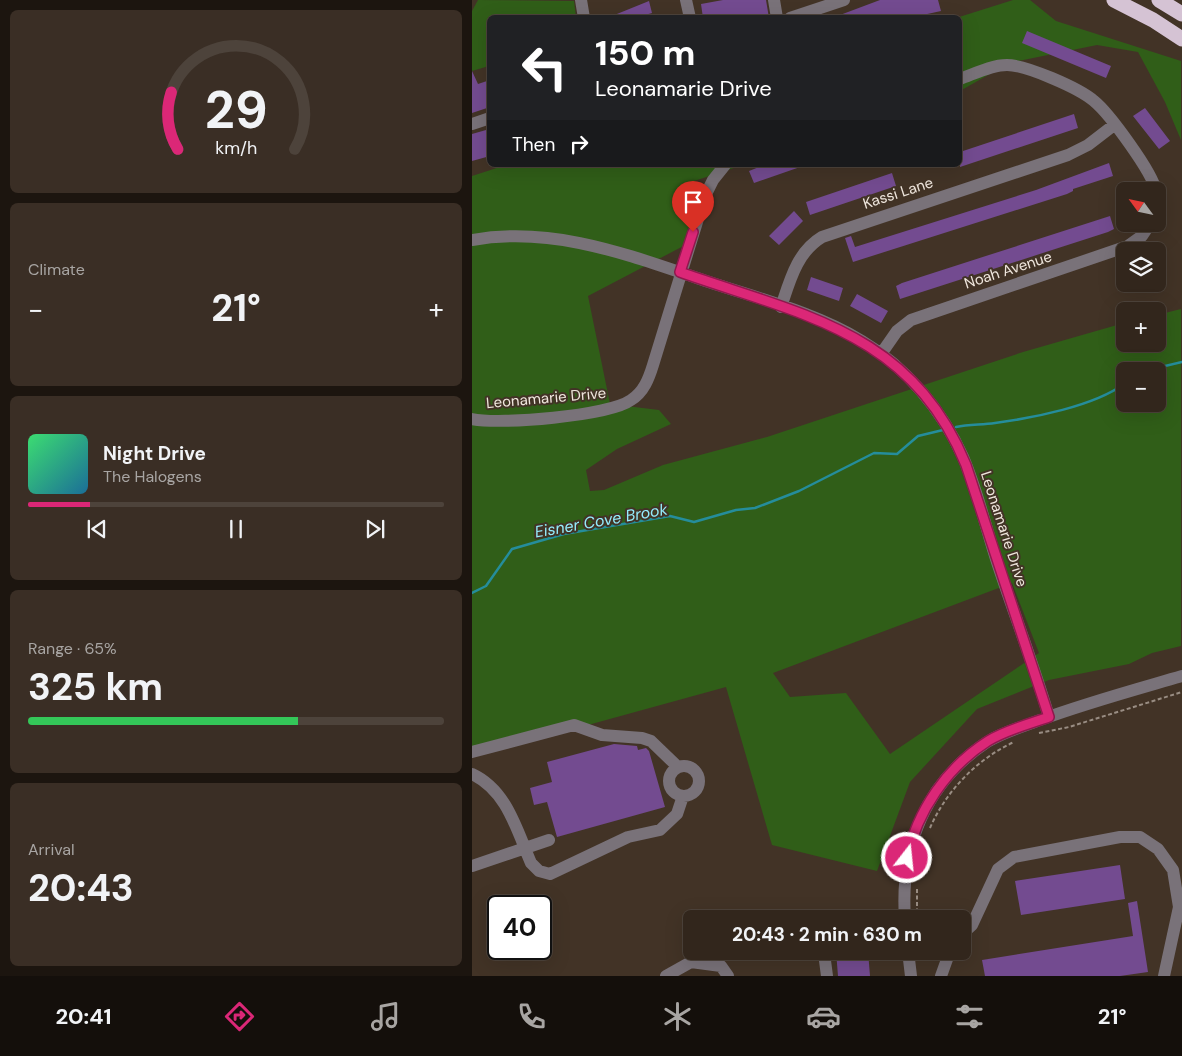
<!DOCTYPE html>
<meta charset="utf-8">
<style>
:root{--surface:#32261c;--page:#3a2e25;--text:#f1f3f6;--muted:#a8a5a3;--line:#4d433b;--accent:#db2777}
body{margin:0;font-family:"DM Sans",sans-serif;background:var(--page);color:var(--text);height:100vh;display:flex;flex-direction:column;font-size:19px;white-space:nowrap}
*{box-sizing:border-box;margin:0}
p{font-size:16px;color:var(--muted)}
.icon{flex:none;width:28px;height:28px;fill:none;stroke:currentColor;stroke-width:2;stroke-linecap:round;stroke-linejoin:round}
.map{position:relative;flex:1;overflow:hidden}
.panel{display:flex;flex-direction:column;gap:10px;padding:10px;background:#1c150f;width:472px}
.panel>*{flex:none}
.top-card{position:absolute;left:15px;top:15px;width:475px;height:152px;border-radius:8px;box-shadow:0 5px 20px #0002,0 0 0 1px var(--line);background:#202124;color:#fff;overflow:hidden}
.needle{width:32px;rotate:303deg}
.buttons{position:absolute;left:644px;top:182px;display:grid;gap:10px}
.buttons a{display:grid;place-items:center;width:50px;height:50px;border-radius:8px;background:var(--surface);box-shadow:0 5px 20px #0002,0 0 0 1px var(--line);font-size:25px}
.speed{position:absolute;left:15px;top:895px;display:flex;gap:10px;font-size:25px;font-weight:700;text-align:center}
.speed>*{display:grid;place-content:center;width:65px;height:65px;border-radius:50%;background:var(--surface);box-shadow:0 5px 20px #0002,0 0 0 1px var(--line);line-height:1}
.speed .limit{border:2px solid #111;border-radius:8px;background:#fff;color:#111}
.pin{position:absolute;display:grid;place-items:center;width:42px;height:42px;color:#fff;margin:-51px -21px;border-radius:50% 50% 50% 0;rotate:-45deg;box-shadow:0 0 5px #0007}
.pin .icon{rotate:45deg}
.me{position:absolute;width:55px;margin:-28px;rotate:16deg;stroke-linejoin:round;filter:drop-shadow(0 0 4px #0008)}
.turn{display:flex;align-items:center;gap:18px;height:105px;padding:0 25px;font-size:22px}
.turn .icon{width:65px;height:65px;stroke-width:2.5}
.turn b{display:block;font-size:35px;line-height:42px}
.then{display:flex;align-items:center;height:48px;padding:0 25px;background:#0003;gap:10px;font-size:19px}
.big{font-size:38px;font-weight:700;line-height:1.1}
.panel .widget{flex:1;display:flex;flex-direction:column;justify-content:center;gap:8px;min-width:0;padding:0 18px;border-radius:8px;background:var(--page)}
.panel .dial{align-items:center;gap:0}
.dial svg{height:130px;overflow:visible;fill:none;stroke:var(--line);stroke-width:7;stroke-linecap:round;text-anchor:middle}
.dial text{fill:var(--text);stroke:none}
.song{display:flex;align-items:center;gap:15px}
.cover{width:60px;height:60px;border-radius:8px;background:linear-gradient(135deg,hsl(140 70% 55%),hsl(200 70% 35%))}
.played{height:5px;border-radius:2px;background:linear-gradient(90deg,var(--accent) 15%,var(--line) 15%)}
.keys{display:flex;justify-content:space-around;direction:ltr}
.heat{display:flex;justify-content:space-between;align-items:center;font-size:28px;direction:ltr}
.charge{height:8px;border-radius:4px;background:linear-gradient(90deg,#34c759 65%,var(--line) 0)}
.trip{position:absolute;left:211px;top:910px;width:288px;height:50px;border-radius:8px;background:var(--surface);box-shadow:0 5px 20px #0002,0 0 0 1px var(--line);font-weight:700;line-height:50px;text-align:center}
.menu{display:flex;height:80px;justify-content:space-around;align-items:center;background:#140f0b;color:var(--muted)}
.menu .icon{width:35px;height:35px}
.menu .current{color:var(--accent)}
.menu b{font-size:22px;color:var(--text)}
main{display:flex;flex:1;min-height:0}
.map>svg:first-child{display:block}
</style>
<main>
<section class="panel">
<div class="widget dial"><svg viewBox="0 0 100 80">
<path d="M14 69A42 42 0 1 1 86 69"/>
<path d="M14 69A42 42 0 0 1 10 34" stroke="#db2777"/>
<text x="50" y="56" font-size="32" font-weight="700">29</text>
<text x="50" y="72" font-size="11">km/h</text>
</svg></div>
<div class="widget"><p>Climate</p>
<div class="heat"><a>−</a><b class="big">21°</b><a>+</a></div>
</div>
<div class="widget">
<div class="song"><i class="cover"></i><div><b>Night Drive</b><p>The Halogens</p></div></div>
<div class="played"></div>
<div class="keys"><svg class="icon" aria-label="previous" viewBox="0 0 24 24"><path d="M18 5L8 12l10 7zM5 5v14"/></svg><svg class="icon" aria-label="pause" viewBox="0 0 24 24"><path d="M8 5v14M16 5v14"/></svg><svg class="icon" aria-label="next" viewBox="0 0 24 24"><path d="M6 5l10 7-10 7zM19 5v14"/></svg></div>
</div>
<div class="widget"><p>Range · 65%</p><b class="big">325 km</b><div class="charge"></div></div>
<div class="widget"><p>Arrival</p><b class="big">20:43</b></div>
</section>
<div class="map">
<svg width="710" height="976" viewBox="0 0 710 976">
<rect width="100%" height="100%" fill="#423326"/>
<!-- green -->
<path fill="#305e18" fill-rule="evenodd" d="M6 0 102 1 104 17 18 18 17 66 0 71V11Z
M541 0H558L584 21 709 61V140L693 102 666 52 625 45 537 63 488 91V18H484Z
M34 165H271L216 183 221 241 116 296 138 404 187 410 199 424 145 449 114 470 118 491 132 490 191 465 295 437 551 352 652 323V344H685V315L709 309V646L680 653 657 664 577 680 505 709 438 782 405 871 300 845 254 687 0 757V176ZM652 371H685V404H652ZM540 583 567 653 418 754 374 693 318 697 301 673Z"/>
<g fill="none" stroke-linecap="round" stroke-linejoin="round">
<!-- stream -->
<path stroke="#258d9b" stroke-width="2.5" d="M672 371 710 362
M484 427C497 424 509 425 523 423 561 418 622 406 652 384
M0 593 14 586 40 549 92 534 198 516 222 522 264 510 283 508 327 491 402 453 425 454 446 436 471 430"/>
</g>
<!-- building -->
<path fill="#734b90" d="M251 0H294L297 18H231L229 4Z
M408 0H466L469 11 437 18H360Z
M177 1 180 13 173 15V18H135Z
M555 31 639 66 634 78 550 43Z
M0 71 6 84 18 80V107L0 113Z
M673 108 698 141 687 149 661 116Z
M602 114 606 128 488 167V152Z
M14 130 18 143V156L0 161V134Z
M637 163 641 176 601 189V191L595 194 381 262 373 238 379 236 383 247 564 190Z
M292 165H331V166L282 183 277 171Z
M420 173 424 186 338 215 334 202Z
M322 211 331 221 307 245 297 236Z
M638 216 642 229 636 232 428 299 424 286 430 283Z
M339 277 371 288 367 301 335 290Z
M385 294 416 311 409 323 378 306Z
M142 744 165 746 166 750 174 748 177 751 193 807 85 837 75 802 62 805 58 788 80 782 75 762Z
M648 865 653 899 549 915 543 881Z
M665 901 676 972 648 976H513L510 960 661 936 656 903Z
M364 951H396L398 976H366Z"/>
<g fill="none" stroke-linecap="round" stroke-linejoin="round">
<!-- path -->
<path stroke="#998d83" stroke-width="2" stroke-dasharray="4 2.5" stroke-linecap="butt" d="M567 733 597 727 710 692
M458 828C474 791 505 759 542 742
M445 889V919"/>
<!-- minor -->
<path stroke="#797279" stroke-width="12" d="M109 0 112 18
M214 0 218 18
M302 0 305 18
M318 18 372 0
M488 79C502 74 519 65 535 65 554 65 607 88 622 101 637 113 681 173 684 191
M0 124 18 118
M0 240C79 226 151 253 225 278 280 297 341 311 390 341 434 367 470 410 491 457 506 492 514 529 526 565 543 616 562 666 577 717
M309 307C318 280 325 252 350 237L596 155 616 145 642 125
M409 354 425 331 439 320 656 246 670 236 678 224
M0 419C27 425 137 416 159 400 172 392 177 378 181 365L233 196 241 180 253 165
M0 752 102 725 130 735 170 738 179 741 206 767
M197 781a15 15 0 1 1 30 0a15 15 0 1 1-30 0Z
M0 774C35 790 45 831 59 863L67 871 78 874 156 837 188 830 205 814 211 796
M0 866 77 840
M433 919C428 847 453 783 515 742 531 732 550 727 568 720 614 703 662 690 710 676
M490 934 500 925 526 869 542 857 648 837H668L686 849 701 870 707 907 692 976
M436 951 439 976
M352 953 355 976
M194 976 219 962 249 966 256 976
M469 976 478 951"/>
<!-- highway -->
<path stroke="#d5c3d4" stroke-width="15" d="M642 0 681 20 710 39
M687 0 710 14"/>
</g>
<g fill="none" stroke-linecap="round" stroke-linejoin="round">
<!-- route casing -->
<g stroke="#8e194d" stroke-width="12">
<path id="route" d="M221 232 208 272C329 315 439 331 494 465L577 717C557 724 534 730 516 741 475 767 445 811 435 858"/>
</g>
<!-- route -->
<use href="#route" stroke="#db2777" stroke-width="9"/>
</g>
<g text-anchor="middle" stroke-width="4" stroke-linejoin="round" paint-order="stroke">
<!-- street labels -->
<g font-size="15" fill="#efe6dd" stroke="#423326">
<text transform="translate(426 193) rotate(-18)" y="5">Kassi Lane</text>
<text transform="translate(536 270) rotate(-18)" y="5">Noah Avenue</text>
<text transform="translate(74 398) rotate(-5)" y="5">Leonamarie Drive</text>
<text transform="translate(532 529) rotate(72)" y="5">Leonamarie Drive</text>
</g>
<!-- water labels -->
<g font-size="16" font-style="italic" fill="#94ecfb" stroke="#423326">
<text transform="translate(129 520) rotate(-10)" y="6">Eisner Cove Brook</text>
</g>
</g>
</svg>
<div class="buttons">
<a><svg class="needle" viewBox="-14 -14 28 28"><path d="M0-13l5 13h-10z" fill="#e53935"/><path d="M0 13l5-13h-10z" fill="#a8a5a3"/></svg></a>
<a><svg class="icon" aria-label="layers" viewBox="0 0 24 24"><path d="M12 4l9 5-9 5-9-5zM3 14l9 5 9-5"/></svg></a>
<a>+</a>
<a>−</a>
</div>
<div class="speed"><div class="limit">40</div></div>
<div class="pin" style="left:221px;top:232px;background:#d93025"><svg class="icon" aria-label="arrive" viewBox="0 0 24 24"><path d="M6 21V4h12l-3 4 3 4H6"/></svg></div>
<svg class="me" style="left:435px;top:858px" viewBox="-20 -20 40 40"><circle r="17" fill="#db2777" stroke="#fff" stroke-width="3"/><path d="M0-11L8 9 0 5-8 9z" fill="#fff"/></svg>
<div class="trip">20:43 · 2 min · 630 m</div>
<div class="top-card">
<div class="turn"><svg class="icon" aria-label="left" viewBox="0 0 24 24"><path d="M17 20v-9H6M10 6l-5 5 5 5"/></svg><div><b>150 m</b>Leonamarie Drive</div></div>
<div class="then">Then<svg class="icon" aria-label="right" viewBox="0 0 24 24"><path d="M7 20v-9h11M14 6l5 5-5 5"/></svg></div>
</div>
</div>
</main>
<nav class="menu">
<b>20:41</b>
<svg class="icon current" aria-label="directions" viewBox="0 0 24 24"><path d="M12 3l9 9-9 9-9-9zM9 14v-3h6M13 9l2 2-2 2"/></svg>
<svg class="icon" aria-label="music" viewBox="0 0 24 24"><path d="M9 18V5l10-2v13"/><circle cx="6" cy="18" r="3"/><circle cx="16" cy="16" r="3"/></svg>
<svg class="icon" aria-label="phone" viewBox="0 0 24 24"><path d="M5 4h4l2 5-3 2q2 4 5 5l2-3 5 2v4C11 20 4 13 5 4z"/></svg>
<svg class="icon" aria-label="climate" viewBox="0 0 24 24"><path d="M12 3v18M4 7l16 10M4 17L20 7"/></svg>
<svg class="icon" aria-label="car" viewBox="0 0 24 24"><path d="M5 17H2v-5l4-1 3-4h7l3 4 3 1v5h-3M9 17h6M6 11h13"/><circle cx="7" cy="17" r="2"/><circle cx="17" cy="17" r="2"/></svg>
<svg class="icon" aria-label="filters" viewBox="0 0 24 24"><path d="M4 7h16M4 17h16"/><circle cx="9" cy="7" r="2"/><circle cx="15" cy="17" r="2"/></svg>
<b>21°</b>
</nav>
